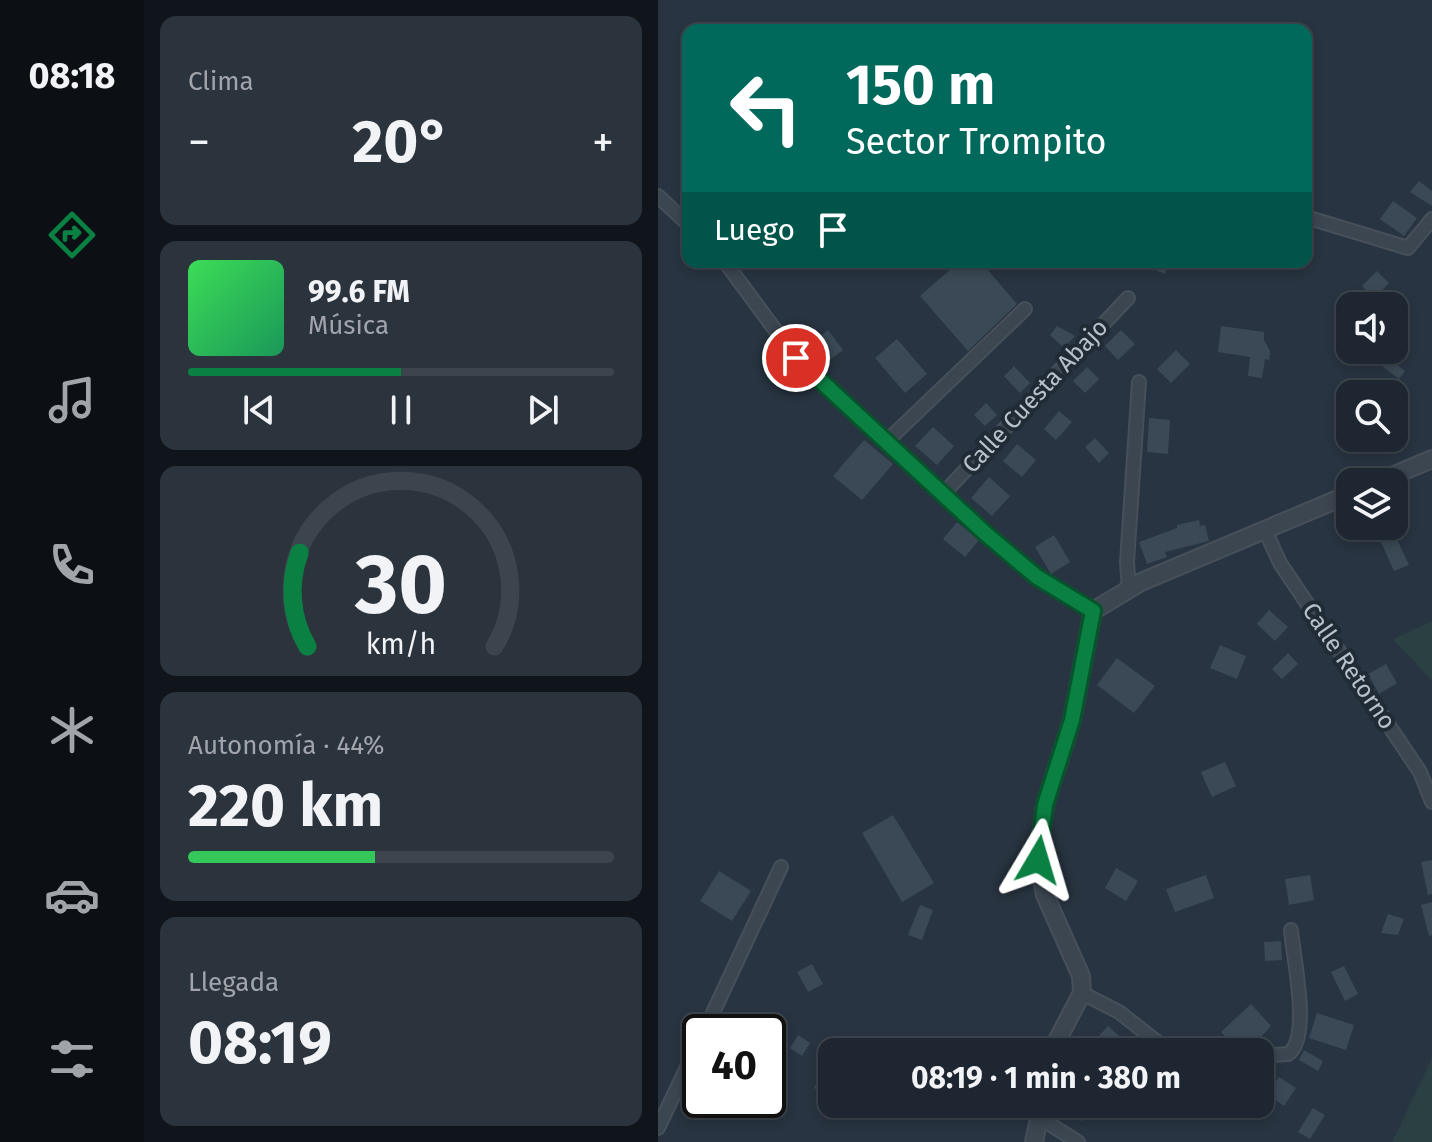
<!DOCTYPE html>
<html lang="es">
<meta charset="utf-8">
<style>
:root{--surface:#1e2731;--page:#2b333d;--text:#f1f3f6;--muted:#a1a5ab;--line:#3c444d;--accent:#0b8043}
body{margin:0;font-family:"Fira Sans",sans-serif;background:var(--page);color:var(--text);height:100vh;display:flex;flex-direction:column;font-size:30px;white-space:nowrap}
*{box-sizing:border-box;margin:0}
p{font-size:26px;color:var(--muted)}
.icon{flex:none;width:44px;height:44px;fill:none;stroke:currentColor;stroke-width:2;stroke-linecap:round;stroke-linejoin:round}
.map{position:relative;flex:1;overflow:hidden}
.panel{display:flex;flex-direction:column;gap:16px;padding:16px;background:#10151b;width:514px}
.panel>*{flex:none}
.banner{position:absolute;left:24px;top:24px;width:630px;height:244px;border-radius:16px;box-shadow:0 4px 12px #0003,0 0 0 2px var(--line);background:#00695c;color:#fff;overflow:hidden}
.fabs{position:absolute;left:678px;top:292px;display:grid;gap:16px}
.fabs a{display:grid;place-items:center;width:72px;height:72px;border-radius:16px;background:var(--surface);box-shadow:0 4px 12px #0003,0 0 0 2px var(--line);font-size:40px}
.speed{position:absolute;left:24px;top:1014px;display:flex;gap:16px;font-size:40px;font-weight:700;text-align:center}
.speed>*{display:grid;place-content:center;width:104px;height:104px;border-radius:50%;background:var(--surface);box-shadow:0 4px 12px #0003,0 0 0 2px var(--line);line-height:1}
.speed .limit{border:4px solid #111;border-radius:12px;background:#fff;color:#111}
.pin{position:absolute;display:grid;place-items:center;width:68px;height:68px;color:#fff;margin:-34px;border:4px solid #fff;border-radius:50%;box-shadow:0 2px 8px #0007}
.me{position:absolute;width:88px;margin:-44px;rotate:7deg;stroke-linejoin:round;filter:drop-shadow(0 0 6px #0008)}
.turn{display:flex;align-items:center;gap:28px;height:168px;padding:0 32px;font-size:36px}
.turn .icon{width:104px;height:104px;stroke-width:2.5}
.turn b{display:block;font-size:56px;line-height:68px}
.then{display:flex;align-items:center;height:76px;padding:0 32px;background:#0003;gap:16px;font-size:30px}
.big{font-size:60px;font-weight:700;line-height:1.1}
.panel .card{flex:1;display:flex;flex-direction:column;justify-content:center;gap:12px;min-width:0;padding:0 28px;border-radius:16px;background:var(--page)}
.panel .dial{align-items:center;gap:0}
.dial svg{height:208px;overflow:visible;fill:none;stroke:var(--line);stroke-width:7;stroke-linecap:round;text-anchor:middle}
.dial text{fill:var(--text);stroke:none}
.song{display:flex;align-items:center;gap:24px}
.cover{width:96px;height:96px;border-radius:12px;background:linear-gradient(135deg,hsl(130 70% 55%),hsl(150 70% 35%))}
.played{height:8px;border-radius:4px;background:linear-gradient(90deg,var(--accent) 50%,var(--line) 50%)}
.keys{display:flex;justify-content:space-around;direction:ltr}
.heat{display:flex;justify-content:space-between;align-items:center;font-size:44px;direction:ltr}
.charge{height:12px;border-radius:6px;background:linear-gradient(90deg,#34c759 44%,var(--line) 0)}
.trip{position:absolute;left:160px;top:1038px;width:456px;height:80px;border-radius:16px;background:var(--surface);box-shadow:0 4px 12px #0003,0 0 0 2px var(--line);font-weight:700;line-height:80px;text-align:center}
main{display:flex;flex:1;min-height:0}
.dock{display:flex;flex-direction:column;width:144px;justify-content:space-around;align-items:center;background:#0c1014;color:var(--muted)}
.dock .icon{width:56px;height:56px}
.dock .current{color:var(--accent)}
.dock b{font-size:36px;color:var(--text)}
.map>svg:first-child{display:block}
</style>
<main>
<nav class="dock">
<b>08:18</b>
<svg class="icon current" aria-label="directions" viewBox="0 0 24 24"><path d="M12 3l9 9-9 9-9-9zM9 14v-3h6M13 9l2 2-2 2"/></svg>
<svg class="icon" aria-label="music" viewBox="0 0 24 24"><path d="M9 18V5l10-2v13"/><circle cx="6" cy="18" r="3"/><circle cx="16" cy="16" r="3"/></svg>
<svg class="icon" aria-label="phone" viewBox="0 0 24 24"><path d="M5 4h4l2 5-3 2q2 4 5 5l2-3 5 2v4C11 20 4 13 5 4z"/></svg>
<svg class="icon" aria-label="climate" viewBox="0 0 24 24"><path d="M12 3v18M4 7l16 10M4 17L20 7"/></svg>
<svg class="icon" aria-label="car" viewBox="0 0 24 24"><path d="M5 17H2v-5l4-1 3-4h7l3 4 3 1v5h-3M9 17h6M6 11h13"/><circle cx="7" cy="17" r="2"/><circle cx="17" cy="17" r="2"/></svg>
<svg class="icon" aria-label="filters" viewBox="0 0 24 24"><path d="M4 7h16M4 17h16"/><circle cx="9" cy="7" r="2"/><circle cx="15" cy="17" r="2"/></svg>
</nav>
<section class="panel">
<div class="card"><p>Clima</p>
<div class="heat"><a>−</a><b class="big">20°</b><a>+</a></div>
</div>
<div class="card">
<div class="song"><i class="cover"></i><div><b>99.6 FM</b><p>Música</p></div></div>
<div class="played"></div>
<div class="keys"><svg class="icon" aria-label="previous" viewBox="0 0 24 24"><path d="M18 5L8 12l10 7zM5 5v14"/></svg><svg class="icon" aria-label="pause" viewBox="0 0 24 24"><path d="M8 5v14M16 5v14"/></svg><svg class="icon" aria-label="next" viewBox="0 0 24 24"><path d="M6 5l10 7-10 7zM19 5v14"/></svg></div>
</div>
<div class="card dial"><svg viewBox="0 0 100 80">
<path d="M14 69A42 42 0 1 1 86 69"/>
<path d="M14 69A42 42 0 0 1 11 33" stroke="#0b8043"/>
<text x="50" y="56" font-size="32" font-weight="700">30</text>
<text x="50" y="72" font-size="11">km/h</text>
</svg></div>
<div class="card"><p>Autonomía · 44%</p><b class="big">220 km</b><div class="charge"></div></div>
<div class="card"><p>Llegada</p><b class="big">08:19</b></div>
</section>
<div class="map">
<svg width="774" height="1142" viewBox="0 0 774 1142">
<rect width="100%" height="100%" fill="#283441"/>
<!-- green -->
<path fill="#2a4042" d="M774 621V681L735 639Z
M774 1058V1142H734Z"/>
<!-- building -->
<path fill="#3b4956" d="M761 181 774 191V206L752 192Z
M735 201 759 218 746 236 722 219Z
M301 262 306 267 312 262H323L359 304 310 351 262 296Z
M477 262H511L507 274Z
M719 271 731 283 716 299 704 286Z
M399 326 417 336 406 348 392 335Z
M563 326 606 332V340L612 351 611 360 607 359 604 378 590 376 592 357 560 352Z
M170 330 185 350 164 366 149 346Z
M463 330 477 344 460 360 447 346Z
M239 339 269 374 247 393 217 358Z
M518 350 532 364 513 383 499 369Z
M727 355 747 371 741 379 720 363Z
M356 366 372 383 362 393 346 376Z
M429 367 441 379 427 393 415 381Z
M328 403 339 415 327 426 316 415Z
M401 411 414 422 398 440 386 429Z
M491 418 512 420 510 454 489 452Z
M275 427 296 446 279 465 257 446Z
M437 438 451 453 441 463 427 447Z
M206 440 235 464 204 500 175 476Z
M359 444 378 460 364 477 345 461Z
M331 477 352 496 334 516 313 498Z
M541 520 542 526 547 525 551 541 507 552 509 557 489 564 481 542 519 528V525Z
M299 522 321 540 307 557 285 539Z
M396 535 412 562 393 574 377 547Z
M737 535 751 565 736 571 723 542Z
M611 610 630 627 617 641 599 624Z
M562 645 588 656 579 679 552 668Z
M630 653 640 664 624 679 614 669Z
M459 658 497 686 476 713 439 685Z
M728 664 739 683 721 694 710 674Z
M567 762 578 786 554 797 543 772Z
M235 815 276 883 244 902 204 833Z
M774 860V894L770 895 763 862Z
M458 868 480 881 468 901 447 888Z
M61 871 93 891 74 921 42 901Z
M548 875 556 898 517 912 508 889Z
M652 875 656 900 631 905 627 879Z
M774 902V935L771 936 763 905Z
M262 905 275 910 264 940 250 935Z
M730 914 746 919 740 935 723 933Z
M623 941 624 960 607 961 606 942Z
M154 964 165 984 150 992 139 972Z
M686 966 700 994 687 1001 673 972Z
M593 1004 613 1026 589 1052H582L563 1032Z
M659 1013 696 1025 688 1050 651 1038Z
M450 1026 470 1044 462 1052H426Z
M140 1035 152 1043 144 1056 132 1048Z
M181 1039 207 1052H175Z
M646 1050 665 1061 660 1071 641 1060Z
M174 1054V1097L156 1088Z
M621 1077 638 1088 626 1106 609 1094Z
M332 1104H372L364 1119Z
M405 1104H430L424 1121 402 1113Z
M655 1108 667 1115 652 1139 640 1132Z"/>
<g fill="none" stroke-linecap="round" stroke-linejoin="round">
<!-- minor casing -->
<g stroke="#464f5a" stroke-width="16">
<path id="minor" d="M0 196 30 224
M648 217 750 248 774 219
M67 262 138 358 328 534 379 577 435 611
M229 441 367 309
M285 494 470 298
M607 530 622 563 762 772 774 802
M471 590 469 562 481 382
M424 993 461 1012 512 1052
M46 1032 123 867
M602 1056 630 1054C654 1038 635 957 633 930
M382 1118 420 1142
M0 1128 42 1040"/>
</g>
<!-- tertiary casing -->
<g stroke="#464f5a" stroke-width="20">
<path id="tertiary" d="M720 482 774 459
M393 1052 424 993 423 976 387 895 380 860 387 805 414 720 435 611 483 582 692 494
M376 1142 384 1104"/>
</g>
<!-- minor -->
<use href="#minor" stroke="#3c4651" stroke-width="12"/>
<!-- tertiary -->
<use href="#tertiary" stroke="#3c4651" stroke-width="16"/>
</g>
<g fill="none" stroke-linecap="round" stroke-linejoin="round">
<!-- route casing -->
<g stroke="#07532c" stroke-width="20">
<path id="route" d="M138 358 328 534 379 577 435 611 414 720 387 805 380 860"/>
</g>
<!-- route -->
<use href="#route" stroke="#0b8043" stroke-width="14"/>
</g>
<g text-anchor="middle" stroke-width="8" stroke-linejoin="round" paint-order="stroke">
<!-- street labels -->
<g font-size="24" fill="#b9c1cb" stroke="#212b36">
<text transform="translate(377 396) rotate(-47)" y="8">Calle Cuesta Abajo</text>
<text transform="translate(691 666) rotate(56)" y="8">Calle Retorno</text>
</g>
</g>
</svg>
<div class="fabs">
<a><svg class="icon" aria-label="sound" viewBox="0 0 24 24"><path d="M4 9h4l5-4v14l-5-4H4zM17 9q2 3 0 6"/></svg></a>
<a><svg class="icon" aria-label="search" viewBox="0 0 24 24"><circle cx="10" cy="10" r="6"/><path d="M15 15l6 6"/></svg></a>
<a><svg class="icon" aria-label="layers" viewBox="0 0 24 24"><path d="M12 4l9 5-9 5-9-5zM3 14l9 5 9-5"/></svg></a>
</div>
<div class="speed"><div class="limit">40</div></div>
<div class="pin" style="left:138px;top:358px;background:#d93025"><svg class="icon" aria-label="arrive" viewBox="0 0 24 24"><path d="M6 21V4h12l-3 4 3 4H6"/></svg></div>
<svg class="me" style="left:380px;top:860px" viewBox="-20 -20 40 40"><path d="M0-17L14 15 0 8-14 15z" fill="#0b8043" stroke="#fff" stroke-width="4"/></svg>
<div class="trip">08:19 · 1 min · 380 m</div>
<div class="banner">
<div class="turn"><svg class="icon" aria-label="left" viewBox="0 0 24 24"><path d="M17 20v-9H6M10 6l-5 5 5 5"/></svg><div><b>150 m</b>Sector Trompito</div></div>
<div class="then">Luego<svg class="icon" aria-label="arrive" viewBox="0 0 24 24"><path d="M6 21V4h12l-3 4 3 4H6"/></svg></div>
</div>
</div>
</main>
